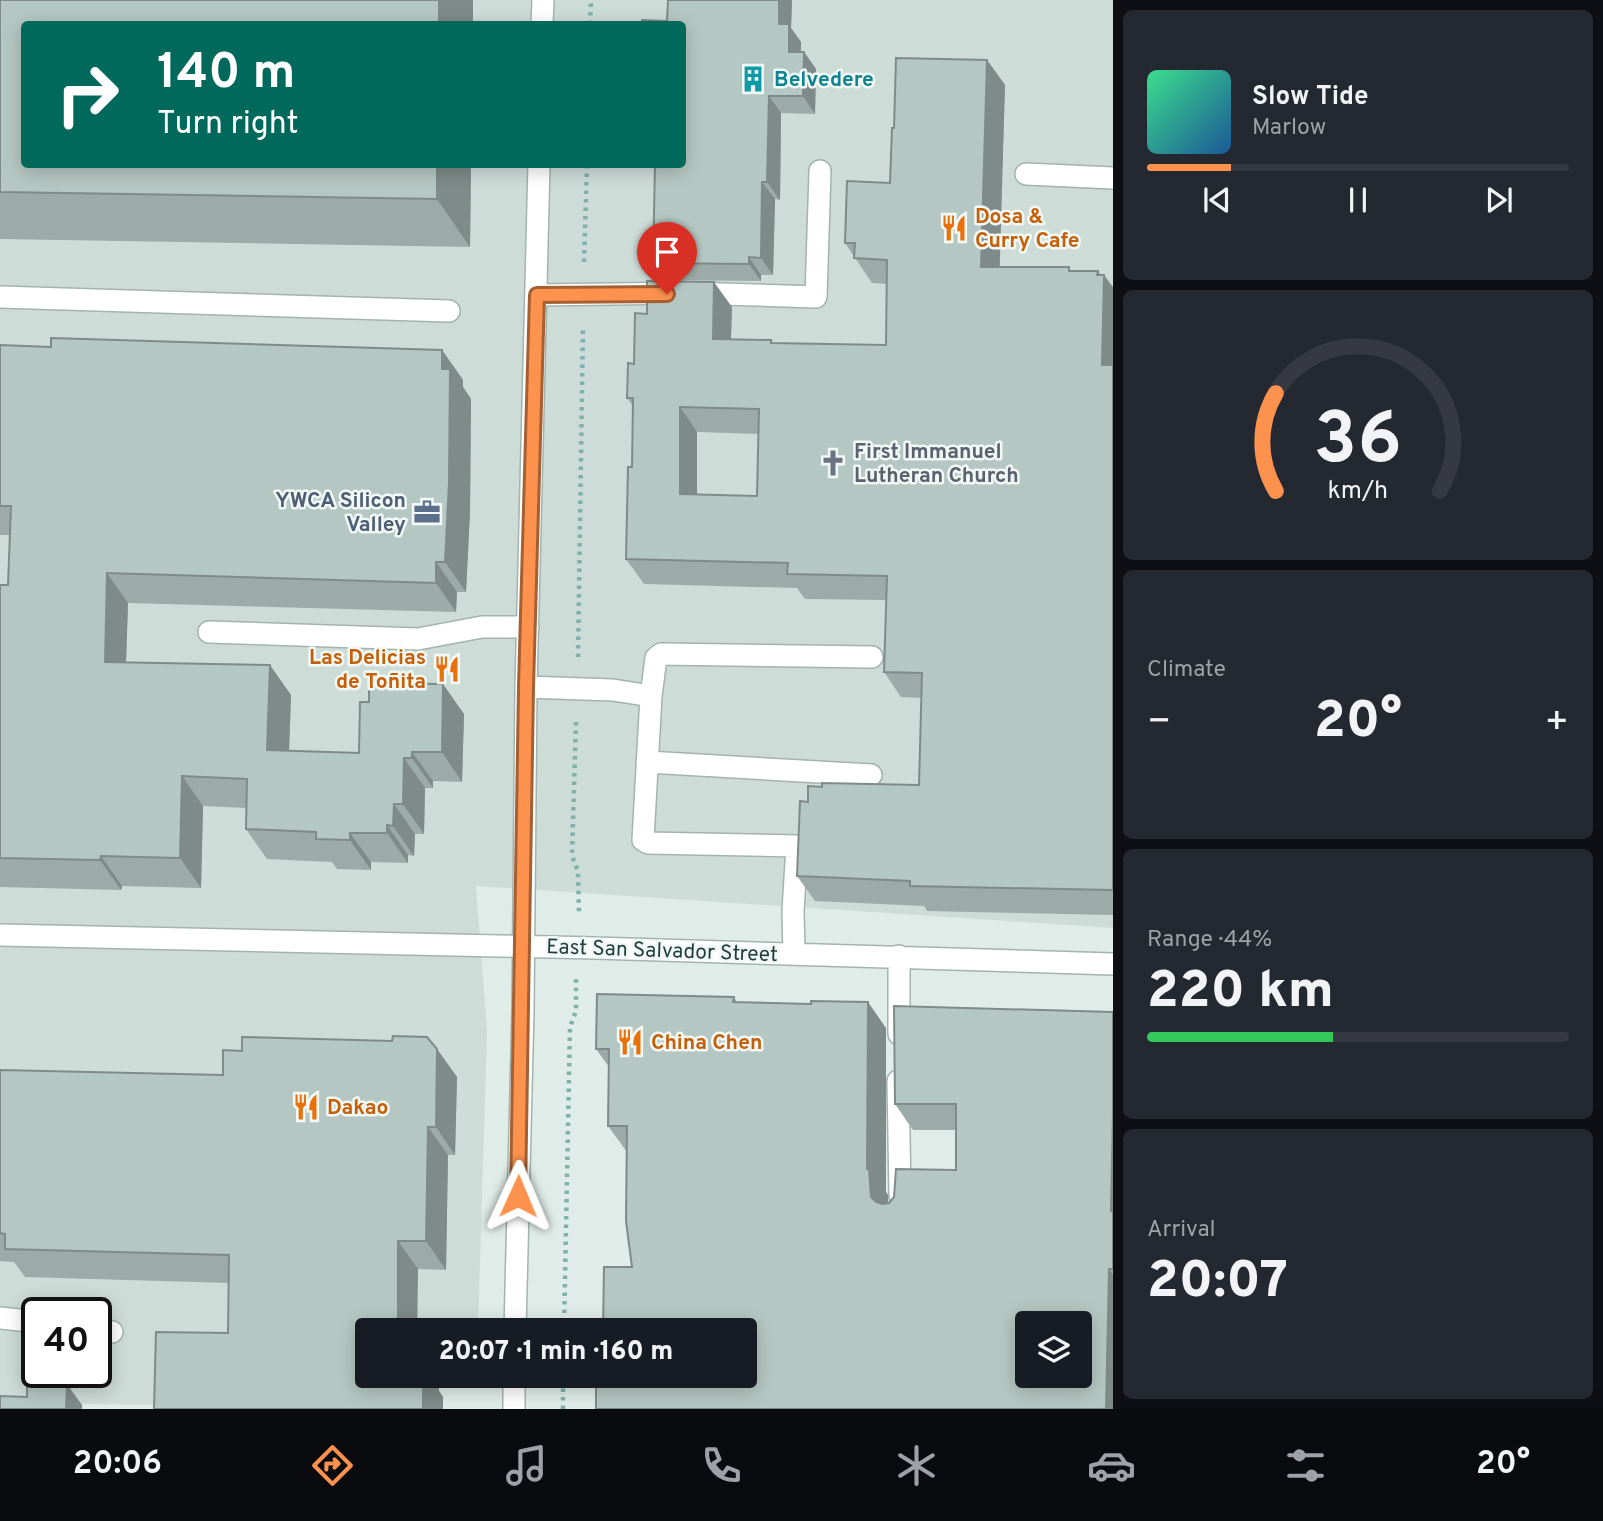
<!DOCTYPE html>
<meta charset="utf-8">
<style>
:root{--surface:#171b24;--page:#242831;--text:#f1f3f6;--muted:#9ea1a6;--line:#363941;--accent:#fc924e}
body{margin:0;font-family:Overpass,sans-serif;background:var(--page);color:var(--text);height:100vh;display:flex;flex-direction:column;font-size:26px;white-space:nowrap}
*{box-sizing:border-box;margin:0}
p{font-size:23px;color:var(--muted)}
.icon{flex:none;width:38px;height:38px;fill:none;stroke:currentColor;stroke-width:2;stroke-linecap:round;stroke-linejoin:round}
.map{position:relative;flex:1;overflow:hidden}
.drawer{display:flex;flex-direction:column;gap:10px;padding:10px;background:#0d0f14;width:490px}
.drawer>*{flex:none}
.hud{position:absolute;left:21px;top:21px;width:665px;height:147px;border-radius:7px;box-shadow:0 4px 18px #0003;background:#00695c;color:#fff;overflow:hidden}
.tools{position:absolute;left:1015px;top:1311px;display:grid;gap:14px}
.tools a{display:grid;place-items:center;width:77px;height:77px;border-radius:7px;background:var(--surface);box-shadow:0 4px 18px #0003;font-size:35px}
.speed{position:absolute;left:21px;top:1297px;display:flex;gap:14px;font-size:35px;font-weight:700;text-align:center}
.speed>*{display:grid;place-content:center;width:91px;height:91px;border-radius:50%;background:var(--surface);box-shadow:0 4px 18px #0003;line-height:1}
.speed .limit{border:4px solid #111;border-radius:10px;background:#fff;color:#111}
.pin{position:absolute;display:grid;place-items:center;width:60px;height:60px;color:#fff;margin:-72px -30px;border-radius:50% 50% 50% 0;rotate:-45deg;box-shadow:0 0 7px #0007}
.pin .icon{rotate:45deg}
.me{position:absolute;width:77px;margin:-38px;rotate:1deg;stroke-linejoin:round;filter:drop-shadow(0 0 5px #0008)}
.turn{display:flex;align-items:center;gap:24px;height:147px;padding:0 21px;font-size:32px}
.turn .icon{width:91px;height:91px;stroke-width:2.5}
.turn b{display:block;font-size:49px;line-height:60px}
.big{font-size:52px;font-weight:800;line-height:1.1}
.drawer .card{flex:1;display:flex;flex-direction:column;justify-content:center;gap:10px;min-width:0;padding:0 24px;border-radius:10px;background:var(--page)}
.drawer .dial{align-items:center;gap:0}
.dial svg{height:182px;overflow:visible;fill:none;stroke:var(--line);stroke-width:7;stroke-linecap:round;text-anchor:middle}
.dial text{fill:var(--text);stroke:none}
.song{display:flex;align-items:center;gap:21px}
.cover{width:84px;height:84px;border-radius:10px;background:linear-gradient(135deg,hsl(150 70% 55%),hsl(210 70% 35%))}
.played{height:7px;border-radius:4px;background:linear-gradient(90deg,var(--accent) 20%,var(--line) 20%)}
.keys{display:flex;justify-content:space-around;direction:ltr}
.heat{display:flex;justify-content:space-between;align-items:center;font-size:38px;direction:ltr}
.charge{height:10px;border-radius:5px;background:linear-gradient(90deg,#34c759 44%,var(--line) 0)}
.trip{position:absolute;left:355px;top:1318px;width:402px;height:70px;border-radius:7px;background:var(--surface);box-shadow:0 4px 18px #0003;font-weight:800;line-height:70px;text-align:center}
.tabs{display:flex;height:112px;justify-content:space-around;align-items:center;background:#090b0e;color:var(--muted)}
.tabs .icon{width:49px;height:49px}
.tabs .on{color:var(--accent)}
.tabs b{font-size:32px;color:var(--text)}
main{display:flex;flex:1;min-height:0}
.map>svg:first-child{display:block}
</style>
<main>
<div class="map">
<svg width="1113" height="1409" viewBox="0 0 1113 1409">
<rect width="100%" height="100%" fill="#e0ece8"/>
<!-- built -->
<path fill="#cedcd8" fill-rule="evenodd" d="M0 0H1113V928L476 886 487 1031 478 1330H368L173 1405 0 1403ZM24 24H682V164H24ZM37 1312H96V1372H37Z"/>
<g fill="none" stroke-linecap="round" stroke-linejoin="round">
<!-- minor casing -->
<g stroke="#a2b4b0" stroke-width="24">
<path id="minor" d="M542 24 543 0
M1026 174 1113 178
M537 295 689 293 816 297 820 171
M0 297 449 311
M209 632 418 639 482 627H528
M526 687 613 690 651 696 656 658 661 654 872 657
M651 696 643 840 648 843 797 846 793 911 794 954
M647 762 871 775
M0 935 595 948 1113 964
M899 1034V956
M898 1081 900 1195
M0 1318 37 1322
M96 1330 112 1332
M515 1330 523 1010 526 687 539 164
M514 1409V1376"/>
</g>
<!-- path -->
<path stroke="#7eb2a9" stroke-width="4.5" stroke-dasharray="3.5 5" stroke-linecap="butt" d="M590 24 591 0
M584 262 587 164
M578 657 583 326
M576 722 572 856 578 871 579 915
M564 1330 570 1027 576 1011V979
M563 1409V1376"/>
<!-- minor -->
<use href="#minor" stroke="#fff" stroke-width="21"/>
</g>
<!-- wall -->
<path fill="#9caba7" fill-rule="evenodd" d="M0 0 471 164 470 247 0 239Z
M668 0H792L791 28 801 42V52H804L816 69 815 114 781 113 780 200 775 199 773 275H761V281L666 280 653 263Z
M987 60 1005 85 999 267 1071 271 1100 275 1113 287V915L927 911 924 906 815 901 797 876 808 802 822 787 919 785 922 698 901 697 884 672 886 600 805 599 797 588 644 584 626 559 632 467 633 406 627 398 634 364 647 314 732 307 731 339 771 340 774 343 886 345 887 284 872 283 845 243 890 183 894 128ZM697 432 759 434 757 496 697 495Z
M0 345 51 347 442 350 463 380V387L471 399 470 512 466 592H457L456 612 128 603 126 663 291 695 289 751 359 753 464 714 462 782 433 781V788H425L424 834H415L414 856 408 855V863L371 862V870L337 869 332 862 267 859 246 829V808L203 806 201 888 122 886 121 890 0 887V585H8L10 535H0Z
M734 997 737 1002 886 1028V1192L888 1195V1203L956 1170V1130H913L895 1104 1113 1012V1409L632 1267 627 1152 608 1126 609 1067 596 1049Z
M437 1049 457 1077 455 1155H448L446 1270 418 1269 417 1330H368V1376H439V1391L443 1397V1409H154L228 1333 229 1283 25 1277 14 1262 0 1261V1070L223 1075Z"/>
<!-- shaded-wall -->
<path fill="#7f8b88" d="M439 0H473V24H439Z
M779 0H792L791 28 801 42V69L789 52 779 24Z
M804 52 816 69 815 114 803 96Z
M987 60 1005 85 999 292 981 267Z
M769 96 781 113 780 200 767 182Z
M437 164H471L470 247 437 199Z
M762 182 775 199 773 275 761 258Z
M749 257 761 275V281L749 264Z
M1098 271 1104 281V275L1113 287V380L1102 365Z
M714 282 732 307 730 364 713 339Z
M442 350 463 380V387L471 399 470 512 466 592 445 562Z
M680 407 697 432V520L680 494Z
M436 562 457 592 456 612 436 583Z
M107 573 128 603 125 692 105 662Z
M270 665 291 695 288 780 267 750Z
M443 684 464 714 462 782 442 752Z
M412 752 433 781V788L412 758Z
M404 758 425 788 424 834 403 804Z
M182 776 203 806 201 888 180 858Z
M394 804 415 834 414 856 393 826Z
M387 825 408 855V863L387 833Z
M350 833 371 862V870L350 840Z
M101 856 122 886 121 890 100 860Z
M868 1002 886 1028V1192L888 1195 889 1223 871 1197 867 1169Z
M437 1049 457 1077 455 1155 436 1127Z
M1113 1112V1214L1111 1211Z
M428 1127 448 1155 446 1270 426 1241Z
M398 1241 418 1269 417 1330H398Z
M1109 1269 1113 1275V1409H1106Z
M423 1376H439V1391L443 1397V1409H423Z
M67 1384 82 1405V1409H66Z"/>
<!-- building -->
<path fill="#b5c7c2" stroke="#7f8b88" stroke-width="2" fill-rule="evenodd" d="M0 0H439V24H24V164H437V199L0 192Z
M668 0H779V24H789V52H804L803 96H769L767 182H762L761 258 749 257V264L653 263 655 164H682V24H642V20L667 21Z
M896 58 987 60 981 267H1069V271H1098L1097 275H1104L1102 365H1113V890L910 886V881L797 876 800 801 808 802V786L822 787V783L919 785 922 673 884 672 887 576 787 574 788 563 626 559 628 467H632L633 398H627L628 363 634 364 635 313 647 314V281L714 282 713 339 771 340V343L886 345 887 260 854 258 855 243H845L847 181 890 183 892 128H894ZM680 407 759 409 757 496 680 494Z
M51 338 442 350V369H450L449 482 445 562H436V583L107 573 105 662 270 665 267 750 359 753 360 702H369V683L443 684 442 752H412V758H404L403 804H394L393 826 387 825V833H350V840L316 839V832L246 829 247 779 182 776 180 858 101 856 100 860 0 858V585H8L11 506H0V345L51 347Z
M597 994 734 997 733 1002 811 1004V1001L868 1002 867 1169H869L871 1197 876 1202 882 1204 889 1203 894 1197 896 1169 956 1170V1104H895L894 1006 1113 1012V1112L1111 1211H1113V1269H1109L1106 1409H596V1376H746V1330H603L604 1267H632L626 1221 627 1126H608L609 1049H596ZM1027 1323H1080V1376H1027Z
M393 1036 427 1037 437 1049 436 1127H428L426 1241H398V1330H368V1376H423V1409H154L156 1332 228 1333 229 1255 5 1249V1234L0 1233V1070L223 1075V1050L242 1051V1037L392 1041Z
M27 1382 67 1384 66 1409H0V1396L27 1397Z"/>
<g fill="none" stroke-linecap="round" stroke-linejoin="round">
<!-- route casing -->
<g stroke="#a45f33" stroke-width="18">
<path id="route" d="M518 1196 526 687 537 295 667 294"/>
</g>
<!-- route -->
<use href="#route" stroke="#fc924e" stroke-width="12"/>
</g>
<!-- icons -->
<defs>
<g id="building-bare" transform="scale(2.1)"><path d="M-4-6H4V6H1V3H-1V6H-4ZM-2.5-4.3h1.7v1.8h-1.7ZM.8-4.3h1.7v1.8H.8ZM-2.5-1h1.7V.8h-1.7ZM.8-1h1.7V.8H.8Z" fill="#0f9aa8" stroke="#f1f8f6" stroke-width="2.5" paint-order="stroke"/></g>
<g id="restaurant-bare" transform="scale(2.1)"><path d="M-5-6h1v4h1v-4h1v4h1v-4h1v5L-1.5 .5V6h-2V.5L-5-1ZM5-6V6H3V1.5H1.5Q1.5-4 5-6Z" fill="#e8710a" stroke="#f1f8f6" stroke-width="2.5" paint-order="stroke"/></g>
<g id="church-bare" transform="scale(2.1)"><path d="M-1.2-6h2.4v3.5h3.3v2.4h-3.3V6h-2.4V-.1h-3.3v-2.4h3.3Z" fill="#6b7280" stroke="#f1f8f6" stroke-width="2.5" paint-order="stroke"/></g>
<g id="office-bare" transform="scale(2.1)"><path d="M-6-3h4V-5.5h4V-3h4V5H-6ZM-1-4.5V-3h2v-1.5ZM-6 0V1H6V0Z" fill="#5c6f8a" stroke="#f1f8f6" stroke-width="2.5" paint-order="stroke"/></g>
</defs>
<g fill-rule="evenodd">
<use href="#building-bare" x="753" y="79"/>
<use href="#restaurant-bare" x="954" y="228"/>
<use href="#church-bare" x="833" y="463"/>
<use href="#office-bare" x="427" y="512"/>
<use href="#restaurant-bare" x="447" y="669"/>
<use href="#restaurant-bare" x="630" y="1042"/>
<use href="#restaurant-bare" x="306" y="1107"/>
</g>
<g text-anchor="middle" stroke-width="5" stroke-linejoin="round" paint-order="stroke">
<!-- culture labels -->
<g font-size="21" font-weight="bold" fill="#0d838f" stroke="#f1f8f6" text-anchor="start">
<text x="774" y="86">Belvedere</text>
</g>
<!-- food labels -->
<g font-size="21" font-weight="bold" fill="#c56008" stroke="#f1f8f6" text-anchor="start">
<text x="975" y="223">Dosa &amp;<tspan x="975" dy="24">Curry Cafe</tspan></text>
<text x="426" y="664" text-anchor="end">Las Delicias<tspan x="426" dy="24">de Toñita</tspan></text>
<text x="651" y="1049">China Chen</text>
<text x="327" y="1114">Dakao</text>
</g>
<!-- worship labels -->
<g font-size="21" font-weight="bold" fill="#5b616d" stroke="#f1f8f6" text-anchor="start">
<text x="854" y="458">First Immanuel<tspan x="854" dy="24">Lutheran Church</tspan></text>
</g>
<!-- service labels -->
<g font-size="21" font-weight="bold" fill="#4e5e75" stroke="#f1f8f6" text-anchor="end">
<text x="406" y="507">YWCA Silicon<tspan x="406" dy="24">Valley</tspan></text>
</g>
<!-- street labels -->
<g font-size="21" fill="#1f3e3a" stroke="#f1f8f6">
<text transform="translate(662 950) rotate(2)" y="7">East San Salvador Street</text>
</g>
</g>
</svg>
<div class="tools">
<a><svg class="icon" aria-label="layers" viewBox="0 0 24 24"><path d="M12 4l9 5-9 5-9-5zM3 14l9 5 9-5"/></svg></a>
</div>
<div class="speed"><div class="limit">40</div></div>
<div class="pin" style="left:667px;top:294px;background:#d93025"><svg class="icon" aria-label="arrive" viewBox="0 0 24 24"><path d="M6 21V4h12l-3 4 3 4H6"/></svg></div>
<svg class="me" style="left:518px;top:1196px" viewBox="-20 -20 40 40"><path d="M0-17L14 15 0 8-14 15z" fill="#fc924e" stroke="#fff" stroke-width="4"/></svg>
<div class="trip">20:07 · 1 min · 160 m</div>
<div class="hud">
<div class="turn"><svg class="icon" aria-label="right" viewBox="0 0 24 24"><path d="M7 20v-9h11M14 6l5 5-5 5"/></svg><div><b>140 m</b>Turn right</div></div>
</div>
</div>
<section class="drawer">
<div class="card">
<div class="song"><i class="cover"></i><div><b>Slow Tide</b><p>Marlow</p></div></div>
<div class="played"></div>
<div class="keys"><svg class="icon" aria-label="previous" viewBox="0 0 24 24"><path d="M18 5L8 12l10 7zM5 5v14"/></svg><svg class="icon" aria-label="pause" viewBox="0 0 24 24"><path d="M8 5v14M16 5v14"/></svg><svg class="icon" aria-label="next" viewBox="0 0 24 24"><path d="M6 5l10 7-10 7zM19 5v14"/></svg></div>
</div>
<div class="card dial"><svg viewBox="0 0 100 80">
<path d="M14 69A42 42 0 1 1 86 69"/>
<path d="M14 69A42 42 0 0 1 14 26" stroke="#fc924e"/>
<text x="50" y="56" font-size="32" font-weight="700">36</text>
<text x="50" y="72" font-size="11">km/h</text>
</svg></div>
<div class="card"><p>Climate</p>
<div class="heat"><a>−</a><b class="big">20°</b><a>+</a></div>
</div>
<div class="card"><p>Range · 44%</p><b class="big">220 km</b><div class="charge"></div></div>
<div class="card"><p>Arrival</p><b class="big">20:07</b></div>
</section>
</main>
<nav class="tabs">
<b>20:06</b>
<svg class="icon on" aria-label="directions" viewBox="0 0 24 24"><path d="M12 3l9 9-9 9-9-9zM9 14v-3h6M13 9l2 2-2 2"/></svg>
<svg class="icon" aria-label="music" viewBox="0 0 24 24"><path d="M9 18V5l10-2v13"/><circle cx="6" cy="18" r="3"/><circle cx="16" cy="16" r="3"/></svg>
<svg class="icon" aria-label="phone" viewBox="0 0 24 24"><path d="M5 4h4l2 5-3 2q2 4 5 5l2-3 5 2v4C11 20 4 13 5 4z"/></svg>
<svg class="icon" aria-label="climate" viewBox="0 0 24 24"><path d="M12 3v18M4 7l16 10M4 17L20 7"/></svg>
<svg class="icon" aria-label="car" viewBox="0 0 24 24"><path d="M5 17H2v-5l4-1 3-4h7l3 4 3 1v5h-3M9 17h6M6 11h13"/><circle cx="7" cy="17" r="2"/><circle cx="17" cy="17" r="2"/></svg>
<svg class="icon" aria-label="filters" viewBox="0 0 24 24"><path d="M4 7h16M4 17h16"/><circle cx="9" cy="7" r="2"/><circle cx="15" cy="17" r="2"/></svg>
<b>20°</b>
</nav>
